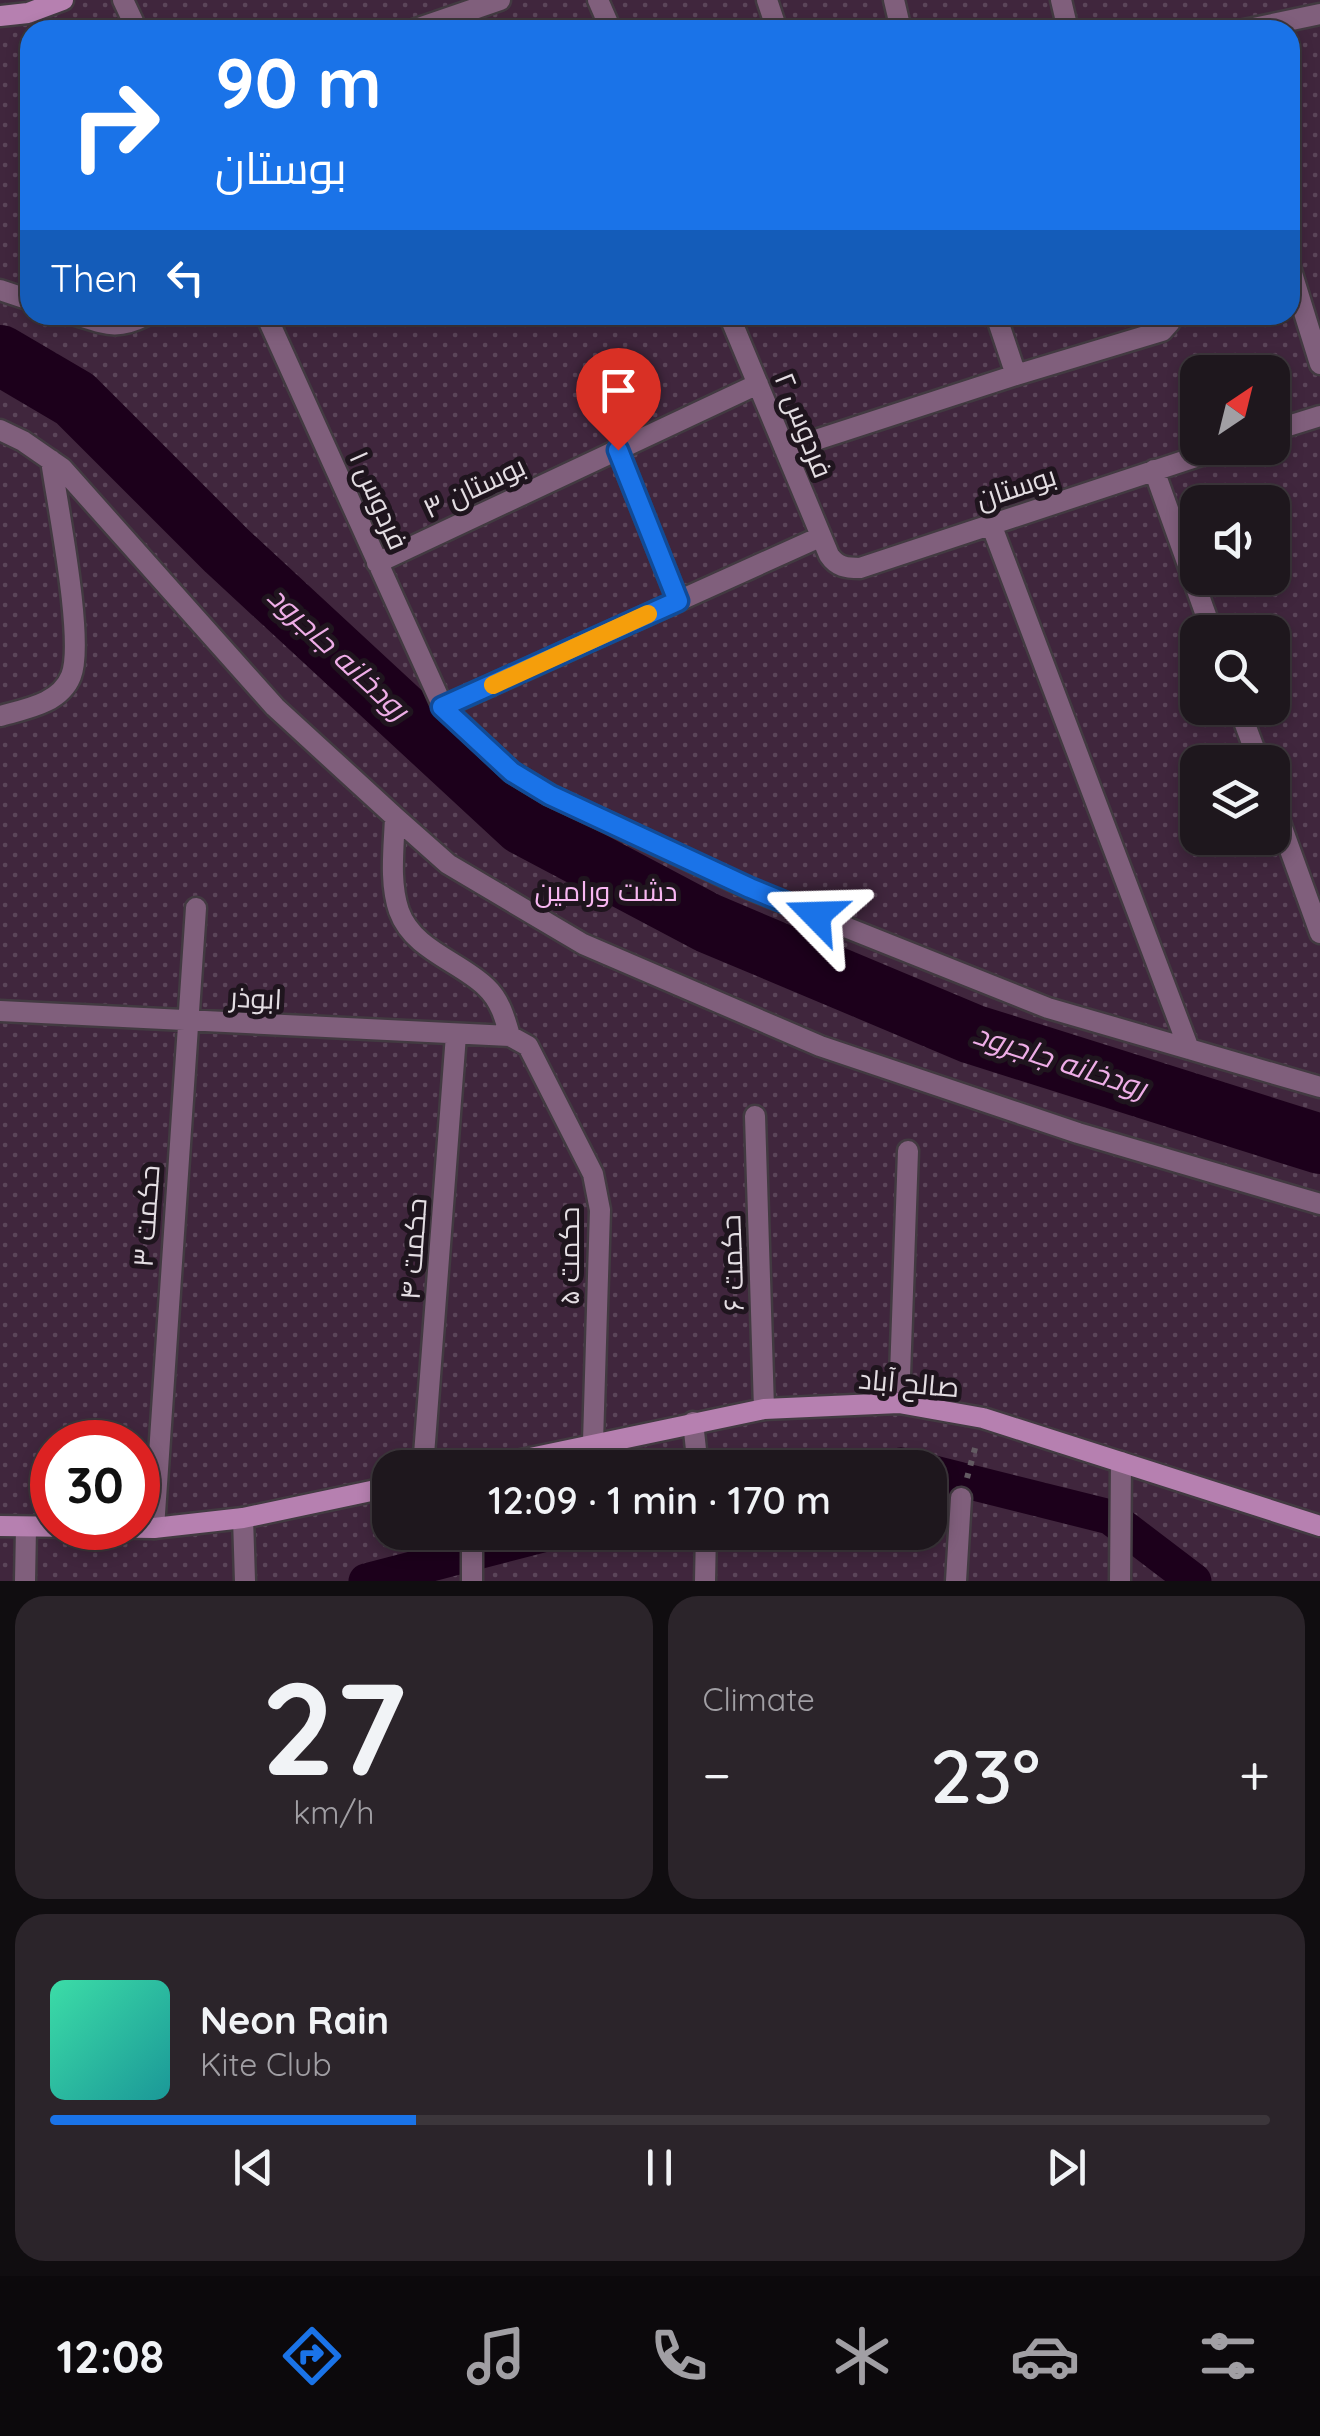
<!DOCTYPE html>
<meta charset="utf-8">
<style>
:root{--surface:#1e171d;--page:#2b242a;--text:#f1f3f6;--muted:#a19fa4;--line:#3c363b;--accent:#1a73e8}
body{margin:0;font-family:Quicksand,Cairo,sans-serif;background:var(--page);color:var(--text);height:100vh;display:flex;flex-direction:column;font-size:38px;white-space:nowrap}
*{box-sizing:border-box;margin:0}
p{font-size:32px;color:var(--muted)}
.icon{flex:none;width:55px;height:55px;fill:none;stroke:currentColor;stroke-width:2;stroke-linecap:round;stroke-linejoin:round}
.map{position:relative;height:1581px;overflow:hidden}
.drawer{display:flex;flex-direction:column;gap:15px;padding:15px;background:#100d10;flex:1}
.drawer>*{flex:none}
.hud{position:absolute;left:20px;top:20px;width:1280px;height:305px;border-radius:30px;box-shadow:0 5px 15px #0003,0 0 0 2px var(--line);background:#1a73e8;color:#fff;overflow:hidden}
.needle{width:65px;rotate:35deg}
.fabs{position:absolute;left:1180px;top:355px;display:grid;gap:20px}
.fabs a{display:grid;place-items:center;width:110px;height:110px;border-radius:20px;background:var(--surface);box-shadow:0 5px 15px #0003,0 0 0 2px var(--line);font-size:50px}
.speed{position:absolute;left:30px;top:1420px;display:flex;gap:20px;font-size:50px;font-weight:700;text-align:center}
.speed>*{display:grid;place-content:center;width:130px;height:130px;border-radius:50%;background:var(--surface);box-shadow:0 5px 15px #0003,0 0 0 2px var(--line);line-height:1}
.speed .limit{border:15px solid #d22;background:#fff;color:#111}
.pin{position:absolute;display:grid;place-items:center;width:85px;height:85px;color:#fff;margin:-102px -42px;border-radius:50% 50% 50% 0;rotate:-45deg;box-shadow:0 0 10px #0007}
.pin .icon{rotate:45deg}
.me{position:absolute;width:110px;margin:-55px;rotate:292deg;stroke-linejoin:round;filter:drop-shadow(0 0 8px #0008)}
.turn{display:flex;align-items:center;gap:35px;height:210px;padding:0 30px;font-size:45px}
.turn .icon{width:130px;height:130px;stroke-width:2.5}
.turn b{display:block;font-size:70px;line-height:85px}
.then{display:flex;align-items:center;height:95px;padding:0 30px;background:#0003;gap:20px;font-size:38px}
.big{font-size:75px;font-weight:600;line-height:1.1}
.drawer .tile{flex:1;display:flex;flex-direction:column;justify-content:center;gap:15px;min-width:0;padding:0 35px;border-radius:30px;background:var(--page)}
.drawer .dial{align-items:center;gap:0}
.dial b{font-size:130px;line-height:1}
.song{display:flex;align-items:center;gap:30px}
.cover{width:120px;height:120px;border-radius:15px;background:linear-gradient(135deg,hsl(160 70% 55%),hsl(180 70% 35%))}
.played{height:10px;border-radius:5px;background:linear-gradient(90deg,var(--accent) 30%,var(--line) 30%)}
.keys{display:flex;justify-content:space-around;direction:ltr}
.heat{display:flex;justify-content:space-between;align-items:center;font-size:55px;direction:ltr}
.drawer .tiles{flex:1;display:grid;gap:15px;grid-template-columns:1fr 1fr}
.tile:last-child{grid-column:span 2}
.trip{position:absolute;left:372px;top:1450px;width:575px;height:100px;border-radius:30px;background:var(--surface);box-shadow:0 5px 15px #0003,0 0 0 2px var(--line);font-weight:600;line-height:100px;text-align:center}
.dock{display:flex;height:160px;justify-content:space-around;align-items:center;background:#0c090c;color:var(--muted)}
.dock .icon{width:70px;height:70px}
.dock .selected{color:var(--accent)}
.dock b{font-size:45px;color:var(--text)}
.map>svg:first-child{display:block}
</style>
<div class="map">
<svg width="1320" height="1581" viewBox="0 0 1320 1581">
<defs>
<pattern id="park-dots" width="8" height="8" patternUnits="userSpaceOnUse" patternTransform="scale(2.5)"><rect width="8" height="8" fill="#40263d"/><path d="M2 2h.1M6 6h.1" fill="none" stroke="#5b4559" stroke-width="1.8" stroke-linecap="round"/></pattern>
</defs>
<rect width="100%" height="100%" fill="#281f27"/>
<!-- park -->
<path fill="url(#park-dots)" fill-rule="evenodd" d="M0 0H1320V1581H0ZM30 30H1290V315H30ZM1198 372H1272V448H1198ZM1198 502H1272V578H1198ZM1198 632H1272V708H1198ZM1198 762H1272V838H1198ZM52 1442H138V1528H52ZM390 1468H930V1532H390Z"/>
<g fill="none" stroke-linecap="round" stroke-linejoin="round">
<!-- canal -->
<path stroke="#1c001b" stroke-width="35" d="M884 1468 901 1465 912 1468
M930 1472 1110 1517 1194 1581
M366 1581 554 1532"/>
<!-- river -->
<path stroke="#1c001b" stroke-width="60" d="M0 355 75 399 226 550 523 825 708 923 972 1034 1320 1144"/>
<!-- street casing -->
<g stroke="#423a41" stroke-width="25">
<path id="street" d="M123 0 137 30
M598 0 611 30
M767 0 777 30
M894 0 901 30
M1061 0 1068 30
M413 30 500 0
M1244 30 1320 14
M1290 267 1320 364
M0 290 30 300
M76 315C108 325 117 330 147 315
M266 315 443 707 512 772 550 795 750 889 1048 1008 1320 1087
M729 315 829 555C837 567 846 568 860 568L1223 448
M996 315 1016 375
M0 430 23 441 62 468 275 707 395 817 448 864 583 944 820 1046 1078 1133 1320 1204
M1272 431 1320 416
M618 450 678 601
M785 450 1016 375 1162 331 1170 322 1171 315
M1154 470 1212 632
M991 524 1189 1049
M377 563 758 384
M443 707 820 537
M1239 708 1259 762
M0 716C25 709 60 704 71 676 85 642 57 503 51 460
M1272 800 1320 933
M395 817C394 847 389 882 399 911 413 950 459 961 486 987 500 1000 505 1018 510 1036
M0 1011 510 1036 528 1046 593 1174 600 1210 593 1442
M755 1116 764 1409
M899 1403 908 1151
M693 1422 698 1468
M423 1468 456 1035
M243 1518 245 1581
M154 1528 196 908
M25 1581 26 1528
M472 1581V1532
M705 1581 706 1532
M956 1581 961 1498
M1120 1581 1121 1462"/>
</g>
<!-- secondary casing -->
<g stroke="#423a41" stroke-width="25">
<path id="secondary" d="M0 16 28 13 63 0
M483 1468 764 1409 899 1403 983 1418 1320 1526
M0 1526 154 1528 243 1518 390 1487"/>
</g>
<!-- path -->
<path stroke="#635a62" stroke-width="6" stroke-dasharray="5 8" stroke-linecap="butt" d="M967 1478 977 1441"/>
<!-- street -->
<use href="#street" stroke="#805f7c" stroke-width="20"/>
<!-- secondary -->
<use href="#secondary" stroke="#b680b0" stroke-width="20"/>
</g>
<g fill="none" stroke-linecap="round" stroke-linejoin="round">
<!-- route casing -->
<g stroke="#114b97" stroke-width="25">
<path id="route" d="M618 450 678 601 442 707 512 772 550 795 750 888 816 915"/>
</g>
<!-- route -->
<use href="#route" stroke="#1a73e8" stroke-width="18"/>
<!-- slow -->
<path stroke="#f59e0b" stroke-width="18" d="M493 685 648 614"/>
</g>
<g text-anchor="middle" stroke-width="10" stroke-linejoin="round" paint-order="stroke">
<!-- street labels -->
<g font-size="28" fill="#e3dde2" stroke="#1f151e">
<text transform="translate(804 425) rotate(68)" y="10">فردوس ۲</text>
<text transform="translate(474 487) rotate(-25)" y="10">بوستان ۳</text>
<text transform="translate(1016 487) rotate(-18)" y="10">بوستان</text>
<text transform="translate(379 500) rotate(66)" y="10">فردوس ۱</text>
<text transform="translate(256 998) rotate(3)" y="10">ابوذر</text>
<text transform="translate(146 1216) rotate(-86)" y="10">حکمت ۳</text>
<text transform="translate(413 1249) rotate(-86)" y="10">حکمت ۴</text>
<text transform="translate(569 1256) rotate(-90)" y="10">حکمت ۵</text>
<text transform="translate(732 1263) rotate(-92)" y="10">حکمت ۶</text>
<text transform="translate(909 1383) rotate(5)" y="10">صالح آباد</text>
</g>
<!-- park labels -->
<g font-size="28" fill="#f8b7f2" stroke="#1f151e">
<text x="606" y="901">دشت ورامین</text>
</g>
<!-- water labels -->
<g font-size="30" font-style="italic" fill="#eeade7" stroke="#1f151e">
<text transform="translate(338 653) rotate(43)" y="10">رودخانه جاجرود</text>
<text transform="translate(1060 1061) rotate(18)" y="10">رودخانه جاجرود</text>
</g>
</g>
</svg>
<div class="fabs">
<a><svg class="needle" viewBox="-14 -14 28 28"><path d="M0-13l5 13h-10z" fill="#e53935"/><path d="M0 13l5-13h-10z" fill="#a19fa4"/></svg></a>
<a><svg class="icon" aria-label="sound" viewBox="0 0 24 24"><path d="M4 9h4l5-4v14l-5-4H4zM17 9q2 3 0 6"/></svg></a>
<a><svg class="icon" aria-label="search" viewBox="0 0 24 24"><circle cx="10" cy="10" r="6"/><path d="M15 15l6 6"/></svg></a>
<a><svg class="icon" aria-label="layers" viewBox="0 0 24 24"><path d="M12 4l9 5-9 5-9-5zM3 14l9 5 9-5"/></svg></a>
</div>
<div class="speed"><div class="limit">30</div></div>
<div class="pin" style="left:618px;top:450px;background:#d93025"><svg class="icon" aria-label="arrive" viewBox="0 0 24 24"><path d="M6 21V4h12l-3 4 3 4H6"/></svg></div>
<svg class="me" style="left:816px;top:915px" viewBox="-20 -20 40 40"><path d="M0-17L14 15 0 8-14 15z" fill="#1a73e8" stroke="#fff" stroke-width="4"/></svg>
<div class="trip">12:09 · 1 min · 170 m</div>
<div class="hud">
<div class="turn"><svg class="icon" aria-label="right" viewBox="0 0 24 24"><path d="M7 20v-9h11M14 6l5 5-5 5"/></svg><div><b>90 m</b>بوستان</div></div>
<div class="then">Then<svg class="icon" aria-label="left" viewBox="0 0 24 24"><path d="M17 20v-9H6M10 6l-5 5 5 5"/></svg></div>
</div>
</div>
<section class="drawer">
<div class="tiles">
<div class="tile dial"><b>27</b><p>km/h</p></div>
<div class="tile"><p>Climate</p>
<div class="heat"><a>−</a><b class="big">23°</b><a>+</a></div>
</div>
<div class="tile">
<div class="song"><i class="cover"></i><div><b>Neon Rain</b><p>Kite Club</p></div></div>
<div class="played"></div>
<div class="keys"><svg class="icon" aria-label="previous" viewBox="0 0 24 24"><path d="M18 5L8 12l10 7zM5 5v14"/></svg><svg class="icon" aria-label="pause" viewBox="0 0 24 24"><path d="M8 5v14M16 5v14"/></svg><svg class="icon" aria-label="next" viewBox="0 0 24 24"><path d="M6 5l10 7-10 7zM19 5v14"/></svg></div>
</div>
</div>
</section>
<nav class="dock">
<b>12:08</b>
<svg class="icon selected" aria-label="directions" viewBox="0 0 24 24"><path d="M12 3l9 9-9 9-9-9zM9 14v-3h6M13 9l2 2-2 2"/></svg>
<svg class="icon" aria-label="music" viewBox="0 0 24 24"><path d="M9 18V5l10-2v13"/><circle cx="6" cy="18" r="3"/><circle cx="16" cy="16" r="3"/></svg>
<svg class="icon" aria-label="phone" viewBox="0 0 24 24"><path d="M5 4h4l2 5-3 2q2 4 5 5l2-3 5 2v4C11 20 4 13 5 4z"/></svg>
<svg class="icon" aria-label="climate" viewBox="0 0 24 24"><path d="M12 3v18M4 7l16 10M4 17L20 7"/></svg>
<svg class="icon" aria-label="car" viewBox="0 0 24 24"><path d="M5 17H2v-5l4-1 3-4h7l3 4 3 1v5h-3M9 17h6M6 11h13"/><circle cx="7" cy="17" r="2"/><circle cx="17" cy="17" r="2"/></svg>
<svg class="icon" aria-label="filters" viewBox="0 0 24 24"><path d="M4 7h16M4 17h16"/><circle cx="9" cy="7" r="2"/><circle cx="15" cy="17" r="2"/></svg>
</nav>
